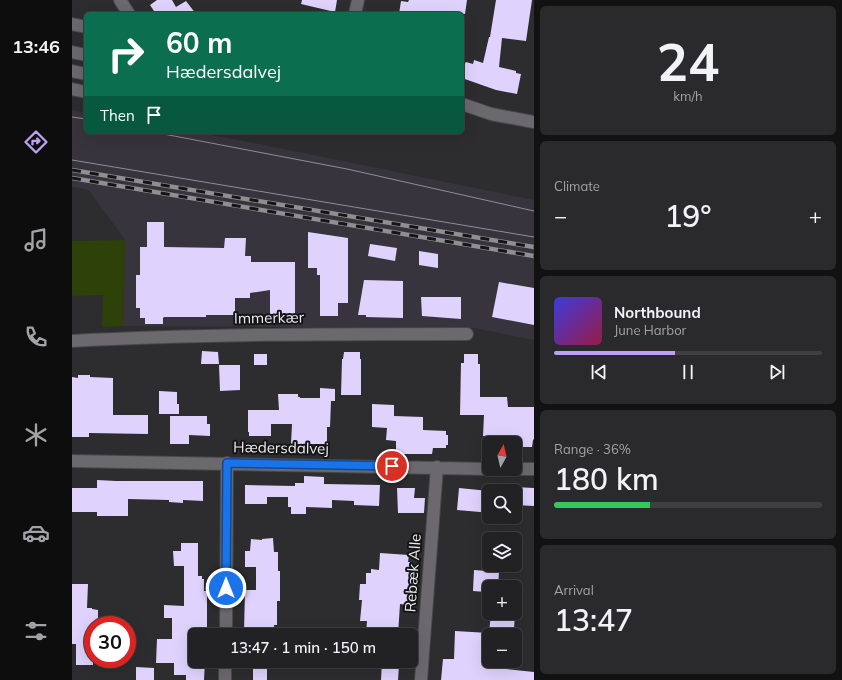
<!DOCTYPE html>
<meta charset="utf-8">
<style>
:root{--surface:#222123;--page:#2a292b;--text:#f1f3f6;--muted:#a2a3a6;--line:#3f3e41;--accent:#bca0f2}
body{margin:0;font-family:Mulish,sans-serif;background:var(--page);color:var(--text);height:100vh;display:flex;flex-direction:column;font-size:15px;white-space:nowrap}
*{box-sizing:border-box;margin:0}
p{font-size:13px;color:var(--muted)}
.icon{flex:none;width:22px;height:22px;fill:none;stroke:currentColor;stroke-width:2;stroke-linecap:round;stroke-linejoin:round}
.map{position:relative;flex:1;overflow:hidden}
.sheet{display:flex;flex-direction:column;gap:6px;padding:6px;background:#131213;width:308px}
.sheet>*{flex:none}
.guide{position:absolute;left:12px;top:12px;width:380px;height:122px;border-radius:6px;box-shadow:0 4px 16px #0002,0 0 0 1px var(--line);background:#0b6e4f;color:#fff;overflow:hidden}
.needle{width:26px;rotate:8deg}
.tools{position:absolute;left:410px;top:436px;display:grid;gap:8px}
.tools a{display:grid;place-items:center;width:40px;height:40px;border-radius:6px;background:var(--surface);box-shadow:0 4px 16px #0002,0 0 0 1px var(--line);font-size:20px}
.speed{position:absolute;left:12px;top:616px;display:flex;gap:8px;font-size:20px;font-weight:700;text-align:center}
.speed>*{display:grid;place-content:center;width:52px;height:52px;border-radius:50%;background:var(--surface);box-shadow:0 4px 16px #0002,0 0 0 1px var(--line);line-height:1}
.speed .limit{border:6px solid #d22;background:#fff;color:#111}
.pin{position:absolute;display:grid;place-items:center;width:34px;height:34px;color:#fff;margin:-17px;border:2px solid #fff;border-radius:50%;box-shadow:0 1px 4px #0007}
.me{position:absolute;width:44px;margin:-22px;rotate:0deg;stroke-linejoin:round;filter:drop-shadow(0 0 3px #0008)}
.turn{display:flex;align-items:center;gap:14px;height:84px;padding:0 16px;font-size:18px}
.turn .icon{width:52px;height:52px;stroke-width:2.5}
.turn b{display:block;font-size:28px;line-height:34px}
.then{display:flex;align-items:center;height:38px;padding:0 16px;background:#0003;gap:8px;font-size:15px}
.big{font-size:30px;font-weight:600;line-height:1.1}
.sheet .tile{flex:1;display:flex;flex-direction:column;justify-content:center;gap:6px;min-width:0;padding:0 14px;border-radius:6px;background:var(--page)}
.sheet .dial{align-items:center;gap:0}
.dial b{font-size:52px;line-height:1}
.song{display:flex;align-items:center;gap:12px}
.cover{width:48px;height:48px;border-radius:6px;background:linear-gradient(135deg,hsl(240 70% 55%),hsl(340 70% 35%))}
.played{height:4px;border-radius:2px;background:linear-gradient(90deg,var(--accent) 45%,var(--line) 45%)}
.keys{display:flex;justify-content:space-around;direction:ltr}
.heat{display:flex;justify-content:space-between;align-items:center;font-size:22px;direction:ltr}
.charge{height:6px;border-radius:3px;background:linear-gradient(90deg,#34c759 36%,var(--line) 0)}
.trip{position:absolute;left:116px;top:628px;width:230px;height:40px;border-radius:6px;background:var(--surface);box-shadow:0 4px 16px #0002,0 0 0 1px var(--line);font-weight:600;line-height:40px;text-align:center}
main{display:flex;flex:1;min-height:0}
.dock{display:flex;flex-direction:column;width:72px;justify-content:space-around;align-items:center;background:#0e0d0e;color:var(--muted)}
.dock .icon{width:28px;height:28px}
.dock .current{color:var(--accent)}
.dock b{font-size:18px;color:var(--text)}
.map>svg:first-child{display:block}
</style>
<main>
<nav class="dock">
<b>13:46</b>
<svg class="icon current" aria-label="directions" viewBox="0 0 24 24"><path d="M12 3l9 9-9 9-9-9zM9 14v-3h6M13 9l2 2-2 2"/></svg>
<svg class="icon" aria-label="music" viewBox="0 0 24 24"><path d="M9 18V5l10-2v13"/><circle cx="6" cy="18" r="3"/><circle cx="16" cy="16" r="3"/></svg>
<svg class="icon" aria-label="phone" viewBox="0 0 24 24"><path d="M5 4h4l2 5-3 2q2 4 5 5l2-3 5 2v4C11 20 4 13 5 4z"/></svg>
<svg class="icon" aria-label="climate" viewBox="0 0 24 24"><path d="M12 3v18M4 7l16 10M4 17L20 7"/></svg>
<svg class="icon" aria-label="car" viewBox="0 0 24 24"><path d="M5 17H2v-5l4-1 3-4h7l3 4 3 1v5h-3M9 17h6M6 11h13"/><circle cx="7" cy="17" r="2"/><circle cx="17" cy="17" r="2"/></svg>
<svg class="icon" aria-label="filters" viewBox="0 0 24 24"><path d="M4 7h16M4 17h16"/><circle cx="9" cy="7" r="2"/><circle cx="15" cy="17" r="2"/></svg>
</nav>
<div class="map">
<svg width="462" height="680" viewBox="0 0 462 680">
<rect width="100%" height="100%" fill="#2d2c2f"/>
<!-- built -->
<path fill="#37343d" d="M0 110 14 113V132H123L177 142 462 200V340L402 328 51 326 53 240 17 190 0 187Z"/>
<!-- green -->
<path fill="#2e4108" d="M53 240 51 326 30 327 31 295 0 296V241Z"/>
<!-- building -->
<path fill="#dfd3fd" d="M85 0H100L104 7 114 1 124 14H84L78 5Z
M230 0H265L263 12 229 4Z
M337 0H395L393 14H327L329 1 336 2Z
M424 0H460L454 41 430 38 427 67 444 71V73L449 74 445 94 424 90 390 78V64L392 65 394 62 401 64 402 60 411 63 417 37H418Z
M75 222H92V247L152 248 153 238H174L173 256H179V262H223V314H198V290L178 293V298H163V315H134V317H92L91 318V324H73V318H68V308H64V275H68V247H75Z
M236 232 276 238V303H266V316H248V275H245V268H236Z
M298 244 325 248 323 261 296 256Z
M347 251 366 254V268L347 265Z
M292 280 331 281V318L294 317V315H286Z
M427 282 462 288V325L420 317Z
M349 297H389V319L350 316Z
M130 351 146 352 147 364H129Z
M272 352H288V359H289V395H269L270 359H271Z
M182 354H195V365H182Z
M392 354H406V364H408V397H435L436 407H462V439L461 440 460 447H445L446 436H411L412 415H388L389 363H392Z
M147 365H168V390L148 391Z
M6 375H18V377L41 378V415H76V434L17 433V437H0V377L6 378Z
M248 388 263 389V401H259L258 427H255V444H219L220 424H199V436H177V432H176V410H207L206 394H226V397H228V398H248Z
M87 391 105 392V404H107V414H87Z
M300 404 322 405V416L351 417V430L374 431V435H376V445H374V448H361L360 454H324V441L314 440 315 428 300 427Z
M98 416H135V424H138V436L117 435V444H98Z
M232 476 252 477V484L308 485 307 506 282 505V501L260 500V508L234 507V514H219V507H216V497H195V504H173V485L223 486V483H232Z
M25 480 44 481H131V501L111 500V503L97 502V500L56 499V516H25V512H0V488H25Z
M443 487 462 488V506L443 505Z
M325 488H343L342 498H353L352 513H326Z
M387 488 417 491V511L408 512 385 510Z
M201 538 202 552H206V571H208V601H205V625H202V632H172L173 590H184V567H173V551H178L179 539 190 540V539Z
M109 543H126V576H130V579H132V591H135V634H119V657H123V661H133L132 680H114V675H102V663H84L85 639H100V618H92V605L112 606V566H102L101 551H109Z
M308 553 337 555 336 562H338L336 605 328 604 326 635 294 634 295 621H288L290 600H287L288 584H294V573H299V569L307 570Z
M402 570 427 572 426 587 415 586 414 592 401 591Z
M0 584H16L15 608H20V609L26 610V624H21V665H4V644H0Z
M419 613H443L442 629H440L439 635H417L416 660 422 661 421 665 435 666 434 669 462 672V680H369L371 659H382L383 631 417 633Z
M181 661H195V680H181Z
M310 661H325L324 665H327L326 680H309Z
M64 667 82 668V680H64Z"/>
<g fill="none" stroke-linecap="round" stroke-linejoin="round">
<!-- minor casing -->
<g stroke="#48474a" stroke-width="14">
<path id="minor" d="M48 0 57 14
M283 14 286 0
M0 24 14 27
M0 52 14 55
M0 71 14 74
M0 89 14 92
M390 104 419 114 462 122
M0 341C132 334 263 334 395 334
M0 461 417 469
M440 469H462
M154 635 155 463
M153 680V661
M349 680 365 467"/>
</g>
<!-- minor -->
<use href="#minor" stroke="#6b696e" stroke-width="12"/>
<!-- tram -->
<path stroke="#8f8e91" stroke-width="1" d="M0 117 14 119
M81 132 275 169 462 211
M0 160 462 237"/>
<!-- rail casing -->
<g stroke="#8f8e91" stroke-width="4.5">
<path id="rail" d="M0 170 462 247
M0 178 462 256"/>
</g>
<!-- rail -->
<use href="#rail" stroke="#151416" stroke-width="3" stroke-dasharray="9" stroke-linecap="butt"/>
</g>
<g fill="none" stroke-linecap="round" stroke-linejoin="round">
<!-- route casing -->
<g stroke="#114b97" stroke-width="10">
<path id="route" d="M154 588 155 463 320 466"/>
</g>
<!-- route -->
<use href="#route" stroke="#1a73e8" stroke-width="7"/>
</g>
<g text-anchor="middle" stroke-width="4" stroke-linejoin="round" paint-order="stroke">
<!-- street labels -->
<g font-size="15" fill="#ebeaec" stroke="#151416">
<text transform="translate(197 318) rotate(-1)" y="5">Immerkær</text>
<text transform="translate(209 448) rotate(1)" y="5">Hædersdalvej</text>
<text transform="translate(341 573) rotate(-86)" y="5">Rebæk Alle</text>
</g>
</g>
</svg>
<div class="tools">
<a><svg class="needle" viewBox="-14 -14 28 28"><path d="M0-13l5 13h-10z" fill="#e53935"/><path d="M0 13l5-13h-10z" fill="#a2a3a6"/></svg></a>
<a><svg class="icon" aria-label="search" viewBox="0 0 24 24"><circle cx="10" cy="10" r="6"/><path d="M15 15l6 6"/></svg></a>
<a><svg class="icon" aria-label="layers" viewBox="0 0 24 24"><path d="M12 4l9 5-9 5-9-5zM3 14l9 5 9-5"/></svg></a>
<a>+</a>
<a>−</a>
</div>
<div class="speed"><div class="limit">30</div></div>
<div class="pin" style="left:320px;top:466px;background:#d93025"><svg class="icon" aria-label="arrive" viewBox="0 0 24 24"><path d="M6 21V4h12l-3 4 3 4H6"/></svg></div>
<svg class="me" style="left:154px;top:588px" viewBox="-20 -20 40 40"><circle r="17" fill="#1a73e8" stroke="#fff" stroke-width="3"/><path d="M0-11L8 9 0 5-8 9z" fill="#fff"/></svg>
<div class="trip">13:47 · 1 min · 150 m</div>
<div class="guide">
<div class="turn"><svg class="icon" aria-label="right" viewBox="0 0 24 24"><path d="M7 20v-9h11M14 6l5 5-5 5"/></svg><div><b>60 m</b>Hædersdalvej</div></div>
<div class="then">Then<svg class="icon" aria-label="arrive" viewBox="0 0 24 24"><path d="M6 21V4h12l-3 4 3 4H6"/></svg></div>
</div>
</div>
<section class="sheet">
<div class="tile dial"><b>24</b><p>km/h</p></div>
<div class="tile"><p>Climate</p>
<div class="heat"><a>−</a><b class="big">19°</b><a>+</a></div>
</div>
<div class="tile">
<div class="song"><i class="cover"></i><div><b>Northbound</b><p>June Harbor</p></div></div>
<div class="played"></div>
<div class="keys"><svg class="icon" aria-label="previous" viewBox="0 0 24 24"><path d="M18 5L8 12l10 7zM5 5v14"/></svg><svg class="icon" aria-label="pause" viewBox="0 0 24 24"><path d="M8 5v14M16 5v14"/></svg><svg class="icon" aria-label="next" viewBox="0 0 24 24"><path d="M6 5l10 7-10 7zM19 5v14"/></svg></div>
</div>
<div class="tile"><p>Range · 36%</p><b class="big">180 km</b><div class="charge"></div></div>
<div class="tile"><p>Arrival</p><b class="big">13:47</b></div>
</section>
</main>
